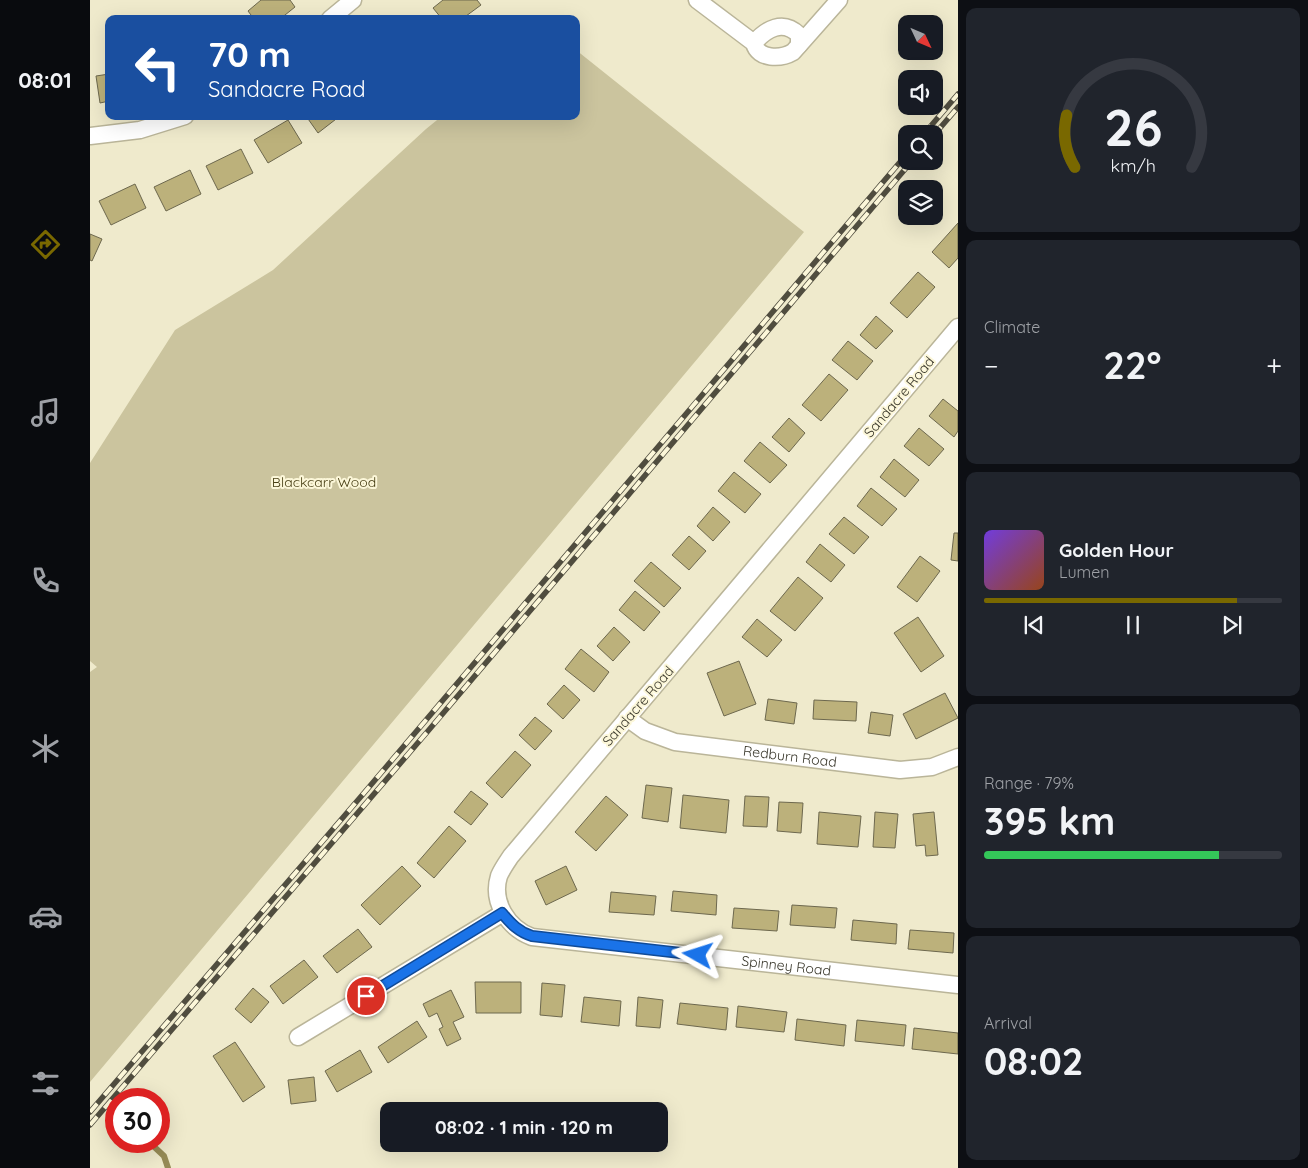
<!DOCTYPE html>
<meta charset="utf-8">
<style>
:root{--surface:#171b24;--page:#20242c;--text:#f1f3f6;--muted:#9ea1a6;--line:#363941;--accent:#796800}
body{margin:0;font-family:Quicksand,sans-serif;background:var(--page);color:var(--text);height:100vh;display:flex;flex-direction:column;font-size:19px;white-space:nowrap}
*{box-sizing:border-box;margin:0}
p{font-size:16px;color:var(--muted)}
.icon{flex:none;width:28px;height:28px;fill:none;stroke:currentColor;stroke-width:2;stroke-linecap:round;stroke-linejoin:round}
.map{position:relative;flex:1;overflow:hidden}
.details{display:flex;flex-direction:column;gap:8px;padding:8px;background:#0d0f14;width:350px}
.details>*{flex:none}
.banner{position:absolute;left:15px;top:15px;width:475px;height:105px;border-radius:10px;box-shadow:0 5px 20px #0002;background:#1a4fa0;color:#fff;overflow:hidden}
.needle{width:32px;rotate:134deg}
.tools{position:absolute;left:808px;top:15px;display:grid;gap:10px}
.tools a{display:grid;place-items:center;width:45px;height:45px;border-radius:10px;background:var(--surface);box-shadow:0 5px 20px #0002;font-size:25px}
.speed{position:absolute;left:15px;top:1088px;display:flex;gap:10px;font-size:25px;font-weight:700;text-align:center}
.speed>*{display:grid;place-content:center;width:65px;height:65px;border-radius:50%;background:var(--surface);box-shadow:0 5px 20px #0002;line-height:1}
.speed .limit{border:8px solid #d22;background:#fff;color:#111}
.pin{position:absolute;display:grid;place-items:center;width:42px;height:42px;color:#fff;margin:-21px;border:2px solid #fff;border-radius:50%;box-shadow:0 1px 5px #0007}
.me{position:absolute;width:55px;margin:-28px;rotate:276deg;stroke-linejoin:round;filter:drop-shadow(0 0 4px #0008)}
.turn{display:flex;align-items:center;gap:18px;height:105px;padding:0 20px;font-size:22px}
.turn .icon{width:65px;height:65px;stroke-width:2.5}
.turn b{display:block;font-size:35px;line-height:42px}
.big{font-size:38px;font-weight:700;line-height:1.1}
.details .card{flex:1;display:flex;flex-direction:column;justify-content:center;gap:8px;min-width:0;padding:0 18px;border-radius:10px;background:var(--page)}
.details .dial{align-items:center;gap:0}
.dial svg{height:130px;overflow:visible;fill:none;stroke:var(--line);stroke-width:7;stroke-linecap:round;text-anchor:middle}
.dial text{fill:var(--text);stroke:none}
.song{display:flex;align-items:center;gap:15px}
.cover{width:60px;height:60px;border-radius:8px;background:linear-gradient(135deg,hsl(260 70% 55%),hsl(20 70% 35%))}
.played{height:5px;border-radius:2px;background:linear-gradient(90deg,var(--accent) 85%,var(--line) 85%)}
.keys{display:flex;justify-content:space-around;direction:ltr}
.heat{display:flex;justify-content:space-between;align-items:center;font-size:28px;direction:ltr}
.charge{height:8px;border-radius:4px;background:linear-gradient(90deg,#34c759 79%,var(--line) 0)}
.trip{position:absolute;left:290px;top:1102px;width:288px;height:50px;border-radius:10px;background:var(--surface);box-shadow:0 5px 20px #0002;font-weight:700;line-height:50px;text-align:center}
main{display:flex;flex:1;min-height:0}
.tab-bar{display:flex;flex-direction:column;width:90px;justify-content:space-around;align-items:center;background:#090b0e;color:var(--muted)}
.tab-bar .icon{width:35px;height:35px}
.tab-bar .active{color:var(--accent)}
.tab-bar b{font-size:22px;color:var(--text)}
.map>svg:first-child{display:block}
</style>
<main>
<nav class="tab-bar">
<b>08:01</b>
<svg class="icon active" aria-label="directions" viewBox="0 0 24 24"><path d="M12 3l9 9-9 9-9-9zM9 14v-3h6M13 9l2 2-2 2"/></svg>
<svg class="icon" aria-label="music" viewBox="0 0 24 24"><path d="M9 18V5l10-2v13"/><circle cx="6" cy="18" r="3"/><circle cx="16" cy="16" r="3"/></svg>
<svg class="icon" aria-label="phone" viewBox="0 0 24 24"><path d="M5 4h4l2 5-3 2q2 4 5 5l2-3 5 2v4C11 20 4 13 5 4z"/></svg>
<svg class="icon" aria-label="climate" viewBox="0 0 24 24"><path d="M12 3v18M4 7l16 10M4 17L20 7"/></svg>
<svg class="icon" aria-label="car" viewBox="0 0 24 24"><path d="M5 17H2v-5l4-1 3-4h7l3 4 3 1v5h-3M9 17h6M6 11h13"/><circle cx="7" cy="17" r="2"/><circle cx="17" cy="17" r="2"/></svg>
<svg class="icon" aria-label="filters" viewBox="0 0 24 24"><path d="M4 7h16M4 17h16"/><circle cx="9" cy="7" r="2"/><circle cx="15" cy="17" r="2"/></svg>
</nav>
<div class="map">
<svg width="868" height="1168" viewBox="0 0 868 1168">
<rect width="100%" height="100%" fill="#efeacc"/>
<!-- green -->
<path fill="#cbc49e" d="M486 50 714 232 0 1082V672L7 667 0 661V463L85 330 183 270 336 129 352 116H486Z"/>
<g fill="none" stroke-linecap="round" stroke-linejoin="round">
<!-- stream -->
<path stroke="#968b56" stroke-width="6" d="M58 1141 74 1156 78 1168"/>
</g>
<!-- building -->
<path fill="#bcb17b" stroke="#6d684e" d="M171 0H200L205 7 190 19H164L158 11Z
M353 0H387L391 5 372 19H352L343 8Z
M19 74V101L10 103 6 76Z
M216 116H250L228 133Z
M198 120 212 143 178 163 164 140Z
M151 149 163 173 128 190 116 166Z
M100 170 111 194 76 211 64 187Z
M45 184 56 208 21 225 9 201Z
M868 223V258L859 268 842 252Z
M0 234 12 239 2 261 0 260Z
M828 272 845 287 817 318 800 303Z
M786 316 803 331 786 349 770 335Z
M758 341 783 361 767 380 742 360Z
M739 374 758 390 731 421 712 405Z
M853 399 868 411V431L864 437 839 416Z
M699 418 715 433 699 452 682 437Z
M829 428 854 449 839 466 814 446Z
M670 442 697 465 680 483 654 461Z
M804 459 829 480 815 497 790 477Z
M644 472 671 494 655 513 628 491Z
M781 488 807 509 792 526 767 506Z
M623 507 640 522 623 541 607 526Z
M754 517 779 537 764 554 739 534Z
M864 533H868V561L861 560Z
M599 536 616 551 599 570 582 555Z
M730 544 755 565 741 582 716 562Z
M830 556 850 571 827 602 807 587Z
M561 562 591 588 574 607 544 581Z
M708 577 733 598 705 631 680 611Z
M545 591 570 612 554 631 529 610Z
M828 617 854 656 831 672 804 633Z
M667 619 692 640 677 657 652 637Z
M524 627 540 642 523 661 507 646Z
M491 649 519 672 504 692 475 669Z
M649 661 666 704 634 716 617 673Z
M474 685 490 700 473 719 457 704Z
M855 693 868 718 826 739 813 714Z
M678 699 707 703 704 724 675 720Z
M724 700 767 702 766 721 723 719Z
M781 712 803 715 800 736 778 733Z
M445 717 462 731 445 750 429 735Z
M425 751 441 765 412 798 396 783Z
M556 785 582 788 578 822 552 818Z
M381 791 398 804 381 825 364 812Z
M593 795 639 800 636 833 590 828Z
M516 796 538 815 506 851 485 832Z
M655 796 679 797 677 827 653 826Z
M689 802 713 803 711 833 687 831Z
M729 812 771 816 768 847 727 844Z
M785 812 808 814 805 848 783 847Z
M844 812 848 855 836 856 835 845 826 846 823 814Z
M359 826 376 841 344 878 327 863Z
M312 866 331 886 290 925 271 905Z
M476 866 487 890 456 905 445 881Z
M583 891 627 895 626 915 581 911Z
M521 892 566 896 564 915 519 912Z
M702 905 747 908 745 928 700 925Z
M644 908 689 911 687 931 642 928Z
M763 920 807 924 806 944 761 940Z
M268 929 282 947 247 973 233 956Z
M820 930 864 933 863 953 818 949Z
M214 960 228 977 193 1004 180 986Z
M385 982H431V1013H386Z
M452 983 475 985 472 1017 450 1015Z
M163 988 179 1002 161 1023 145 1009Z
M361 990 374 1017 363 1022 371 1039 357 1046 349 1029 353 1027 347 1013 339 1017 333 1004Z
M494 997 531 1001 529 1026 491 1022Z
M548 997 573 1000 570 1028 546 1026Z
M590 1003 638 1008 636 1030 587 1024Z
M648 1006 697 1012 694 1032 646 1027Z
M707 1019 756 1025 754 1046 705 1040Z
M767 1020 816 1025 814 1046 765 1041Z
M327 1021 337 1037 298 1063 288 1047Z
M824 1028 868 1033V1054L822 1049Z
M145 1042 175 1087 153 1102 123 1056Z
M270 1050 282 1072 247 1092 235 1071Z
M224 1077 226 1101 201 1104 198 1080Z"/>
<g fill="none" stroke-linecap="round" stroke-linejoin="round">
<!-- minor casing -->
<g stroke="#bab599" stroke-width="19">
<g id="minor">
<path d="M607 0 664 43C668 60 691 59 703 52L749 0"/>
<path d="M240 19 263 0"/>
<path d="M664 43C676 29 693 19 709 35V45"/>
<path d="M0 136 50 130 95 116"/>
<path id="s1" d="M868 327 421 856C417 862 412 869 409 876 401 902 418 928 442 937L868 985"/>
<path id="s2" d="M537 718 555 731 585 742 810 770 842 767 868 757"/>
<path d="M208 1037 413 913"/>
</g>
</g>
<!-- minor -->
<use href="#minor" stroke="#fff" stroke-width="16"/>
<!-- rail casing -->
<g stroke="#504d3f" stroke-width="5.5">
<path id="rail" d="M834 134 868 94
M844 135 868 107
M0 1112 274 793 816 155
M0 1125 338 731 822 161"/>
</g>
<!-- rail -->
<use href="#rail" stroke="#fcf7d9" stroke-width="4" stroke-dasharray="11" stroke-linecap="butt"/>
</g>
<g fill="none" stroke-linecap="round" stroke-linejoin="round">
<!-- route casing -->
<g stroke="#114b97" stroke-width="12">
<path id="route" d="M276 996 412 913C421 924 429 932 442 936L608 955"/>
</g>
<!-- route -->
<use href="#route" stroke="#1a73e8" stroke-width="9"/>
</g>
<g text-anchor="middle" stroke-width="4" stroke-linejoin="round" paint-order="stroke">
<!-- street labels -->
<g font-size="14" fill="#39372b" stroke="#fcf7d9">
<text transform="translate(809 397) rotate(-50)" y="5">Sandacre Road</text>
<text transform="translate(548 706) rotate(-49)" y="5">Sandacre Road</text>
<text dy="5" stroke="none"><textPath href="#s2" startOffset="170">Redburn Road</textPath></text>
<text dy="5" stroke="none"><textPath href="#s1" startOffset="1048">Spinney Road</textPath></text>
</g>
<!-- park labels -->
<g font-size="14" fill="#483f14" stroke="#fcf7d9">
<text x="234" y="487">Blackcarr Wood</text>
</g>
</g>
</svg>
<div class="tools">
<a><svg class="needle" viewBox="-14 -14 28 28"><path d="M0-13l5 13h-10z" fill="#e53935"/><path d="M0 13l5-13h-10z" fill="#9ea1a6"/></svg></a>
<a><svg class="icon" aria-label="sound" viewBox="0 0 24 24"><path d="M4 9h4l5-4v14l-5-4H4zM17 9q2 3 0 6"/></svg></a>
<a><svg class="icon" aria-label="search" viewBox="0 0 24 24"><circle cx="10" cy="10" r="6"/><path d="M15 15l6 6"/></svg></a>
<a><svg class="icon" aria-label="layers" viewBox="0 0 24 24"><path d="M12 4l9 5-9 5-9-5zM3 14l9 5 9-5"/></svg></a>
</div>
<div class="speed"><div class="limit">30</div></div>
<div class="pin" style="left:276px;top:996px;background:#d93025"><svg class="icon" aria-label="arrive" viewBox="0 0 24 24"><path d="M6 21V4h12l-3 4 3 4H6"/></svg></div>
<svg class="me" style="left:608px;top:955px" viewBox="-20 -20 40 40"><path d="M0-17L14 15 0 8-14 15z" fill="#1a73e8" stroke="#fff" stroke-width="4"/></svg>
<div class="trip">08:02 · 1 min · 120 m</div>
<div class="banner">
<div class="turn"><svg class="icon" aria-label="left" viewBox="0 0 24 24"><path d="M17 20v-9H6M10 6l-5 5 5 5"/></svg><div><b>70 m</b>Sandacre Road</div></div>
</div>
</div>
<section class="details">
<div class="card dial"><svg viewBox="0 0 100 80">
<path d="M14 69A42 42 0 1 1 86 69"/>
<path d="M14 69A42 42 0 0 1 9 37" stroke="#796800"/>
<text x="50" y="56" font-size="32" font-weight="700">26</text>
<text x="50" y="72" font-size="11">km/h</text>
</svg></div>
<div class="card"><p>Climate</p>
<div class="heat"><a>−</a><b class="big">22°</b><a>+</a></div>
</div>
<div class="card">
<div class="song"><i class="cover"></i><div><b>Golden Hour</b><p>Lumen</p></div></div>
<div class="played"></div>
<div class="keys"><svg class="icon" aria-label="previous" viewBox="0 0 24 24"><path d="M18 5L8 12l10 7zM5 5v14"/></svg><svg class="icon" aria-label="pause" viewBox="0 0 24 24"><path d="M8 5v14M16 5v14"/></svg><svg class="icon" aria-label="next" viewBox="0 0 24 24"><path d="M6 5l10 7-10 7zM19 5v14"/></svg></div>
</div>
<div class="card"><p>Range · 79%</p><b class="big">395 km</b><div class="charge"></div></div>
<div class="card"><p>Arrival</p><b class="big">08:02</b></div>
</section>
</main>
